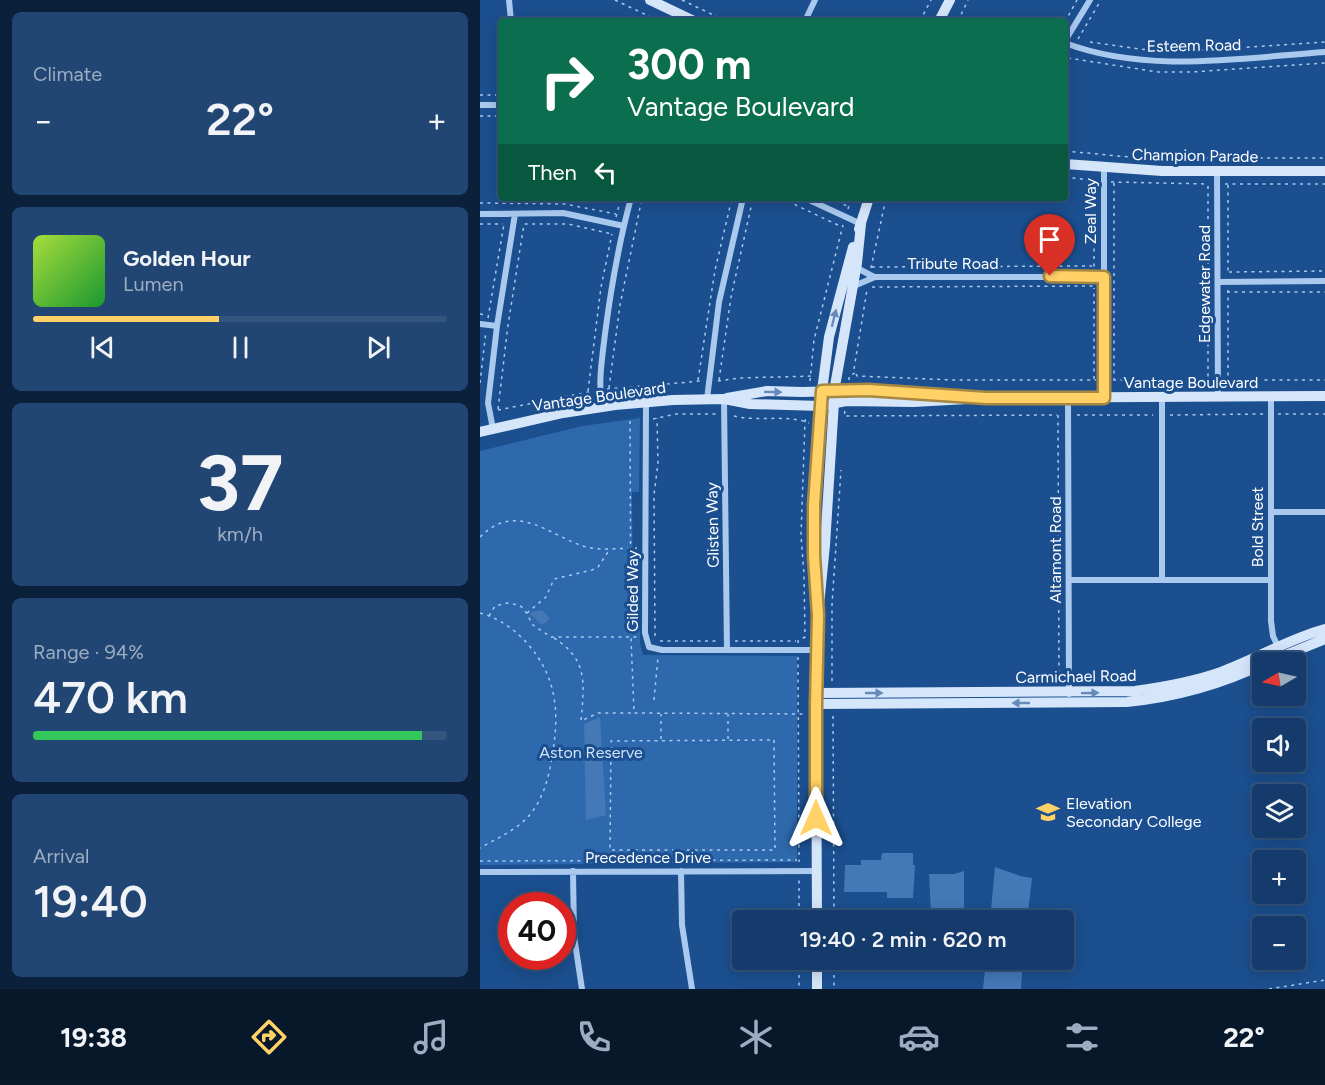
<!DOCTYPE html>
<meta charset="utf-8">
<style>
:root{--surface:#143b6b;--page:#214673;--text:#f1f3f6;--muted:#9dadc1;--line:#33557e;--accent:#ffd166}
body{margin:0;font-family:Figtree,sans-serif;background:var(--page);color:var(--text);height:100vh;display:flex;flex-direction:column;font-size:22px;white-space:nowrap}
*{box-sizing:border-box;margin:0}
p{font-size:20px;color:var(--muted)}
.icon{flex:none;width:33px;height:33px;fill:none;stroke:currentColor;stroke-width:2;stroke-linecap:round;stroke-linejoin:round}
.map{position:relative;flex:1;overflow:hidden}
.panel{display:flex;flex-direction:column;gap:12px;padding:12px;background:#0b203b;width:480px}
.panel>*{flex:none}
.top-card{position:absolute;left:18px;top:18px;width:570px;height:183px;border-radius:6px;box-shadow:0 3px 15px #0003,0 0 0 2px var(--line);background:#0b6e4f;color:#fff;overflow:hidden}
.needle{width:39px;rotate:261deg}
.fabs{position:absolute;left:772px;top:652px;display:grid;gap:12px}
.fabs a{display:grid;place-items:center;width:54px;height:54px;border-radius:6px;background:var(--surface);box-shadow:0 3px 15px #0003,0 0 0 2px var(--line);font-size:30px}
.speed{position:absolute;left:18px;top:892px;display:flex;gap:12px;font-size:30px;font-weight:700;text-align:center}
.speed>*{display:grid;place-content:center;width:78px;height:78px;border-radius:50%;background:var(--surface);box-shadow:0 3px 15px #0003,0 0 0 2px var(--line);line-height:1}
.speed .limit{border:9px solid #d22;background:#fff;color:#111}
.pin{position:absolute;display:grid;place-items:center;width:51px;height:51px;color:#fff;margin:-62px -26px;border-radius:50% 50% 50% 0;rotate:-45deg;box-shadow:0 0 6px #0007}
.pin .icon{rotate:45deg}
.me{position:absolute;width:66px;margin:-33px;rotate:0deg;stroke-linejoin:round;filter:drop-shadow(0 0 4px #0008)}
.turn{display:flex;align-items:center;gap:21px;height:126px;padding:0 30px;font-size:27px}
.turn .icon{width:78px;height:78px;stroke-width:2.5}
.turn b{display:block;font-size:42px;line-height:51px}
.then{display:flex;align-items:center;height:57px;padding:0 30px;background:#0003;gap:12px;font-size:22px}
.big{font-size:45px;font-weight:600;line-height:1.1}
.panel .widget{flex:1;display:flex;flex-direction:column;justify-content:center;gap:9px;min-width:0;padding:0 21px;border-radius:9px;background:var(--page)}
.panel .dial{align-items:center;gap:0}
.dial b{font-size:78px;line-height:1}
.song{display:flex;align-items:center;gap:18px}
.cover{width:72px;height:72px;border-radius:9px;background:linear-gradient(135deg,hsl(80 70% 55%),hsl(130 70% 35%))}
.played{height:6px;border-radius:3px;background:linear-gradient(90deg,var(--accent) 45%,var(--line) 45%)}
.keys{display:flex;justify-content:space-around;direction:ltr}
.heat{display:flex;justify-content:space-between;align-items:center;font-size:33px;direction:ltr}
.charge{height:9px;border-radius:4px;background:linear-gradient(90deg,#34c759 94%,var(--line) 0)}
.trip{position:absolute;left:252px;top:910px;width:342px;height:60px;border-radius:6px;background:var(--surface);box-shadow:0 3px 15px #0003,0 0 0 2px var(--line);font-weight:600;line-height:60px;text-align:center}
.dock{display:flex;height:96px;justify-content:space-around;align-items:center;background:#08182b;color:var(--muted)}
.dock .icon{width:42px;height:42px}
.dock .on{color:var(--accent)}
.dock b{font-size:27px;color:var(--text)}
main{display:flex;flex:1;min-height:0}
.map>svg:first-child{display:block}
</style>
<main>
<section class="panel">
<div class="widget"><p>Climate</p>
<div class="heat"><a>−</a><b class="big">22°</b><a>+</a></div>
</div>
<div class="widget">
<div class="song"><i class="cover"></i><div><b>Golden Hour</b><p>Lumen</p></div></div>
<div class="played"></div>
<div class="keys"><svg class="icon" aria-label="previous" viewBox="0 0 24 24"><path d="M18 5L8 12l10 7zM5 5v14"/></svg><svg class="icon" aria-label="pause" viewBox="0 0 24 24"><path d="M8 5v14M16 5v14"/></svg><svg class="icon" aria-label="next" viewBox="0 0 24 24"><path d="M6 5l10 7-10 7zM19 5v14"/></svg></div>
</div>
<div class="widget dial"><b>37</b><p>km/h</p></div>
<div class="widget"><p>Range · 94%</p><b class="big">470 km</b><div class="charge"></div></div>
<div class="widget"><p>Arrival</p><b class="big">19:40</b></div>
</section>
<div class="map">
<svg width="845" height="989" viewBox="0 0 845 989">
<rect width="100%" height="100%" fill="#1b4f8f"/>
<!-- green -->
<path fill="#2e69ad" d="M160 418 159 492H152L153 628H160V644L163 655 317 656V862L0 865V451L102 426Z"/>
<!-- building -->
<path fill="#4478b7" d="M62 610 70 619 62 625 49 613Z
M120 717 126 815 106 820 104 724Z
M402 853H433V865H435L433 898H407V892H364L365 865H381V860H401Z
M515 867 540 876 552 878 547 921H510Z
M484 871V921H447V916L451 915 449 874H474Z
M448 960H483V968H458L448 971Z
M506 960H543L541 989H503Z"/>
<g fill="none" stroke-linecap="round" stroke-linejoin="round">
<!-- path -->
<path stroke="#a9c9ee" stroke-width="1.5" stroke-dasharray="3 4.5" stroke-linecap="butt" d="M135 0 179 21
M202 0 246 21
M440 21 451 0
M478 21 488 0
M585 22 597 0
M598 39 621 0
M610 42 659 49 695 52 845 42
M588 58 678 72H712L845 63
M585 64 590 54
M0 95H21
M0 116H21
M585 151 660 158H845
M585 177 617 181
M614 181V269
M631 182 728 184
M634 183V379
M745 184H845
M748 185V273
M728 186V379
M301 198 362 227
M350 198 367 206
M0 203 85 204 136 214
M368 209 371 198
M136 217 141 198
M0 224H23
M392 267 612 266
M391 268 406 198
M749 272 845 271
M392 287 614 286
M748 290V378
M747 292H845
M0 314 7 315
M8 318 24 224
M376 374 377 376 473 380H616
M614 379V288
M218 380 235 270 252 198
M239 380 251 297 273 198
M369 380V376L375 373 374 369 387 290
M633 380H730
M747 380H845
M238 381 259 378 335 376
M330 381 334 340 363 225
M0 383 6 331
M129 388 140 305 162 198
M127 389 221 381
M108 391 121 287 132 234
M18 409 28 325 44 224H88L132 234
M18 410 114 391
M365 411 364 416 577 415
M798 414H845
M578 415 579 681
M597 415H673
M690 415 784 414
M254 416C278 422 306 414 329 423
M173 419 196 414H237
M150 421 151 637 154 713 326 714
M0 537C37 500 69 536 106 547 122 551 140 548 157 548
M0 613C18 618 33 628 46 642 77 676 80 712 72 757 69 776 64 796 52 812 38 830 19 837 0 848
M47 613 66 597 74 579 112 570 118 567 130 549
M9 616 15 606 27 603 39 605 44 609 53 625 71 637H158
M175 636 174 495 178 463 177 418
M74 638C109 660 104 685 101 721L118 713H153
M180 641H238
M255 641H316
M318 643V641L325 637 324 574 321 536 325 421 327 416
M318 657 319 862
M352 681V605L361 470
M174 700 178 657
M353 716 354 921
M181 739V714
M248 739V714
M294 740 295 850H130L131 741Z
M0 861 317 860
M152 864V851
M319 921V879
M319 960V989
M354 960V989
M789 989 845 980"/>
<!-- street -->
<path stroke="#a9c9ee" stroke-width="6" d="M29 0 31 21
M325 21 335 0
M585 41 610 0
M585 43C667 74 760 58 845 52
M0 105H21
M624 168V398
M737 171 738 397
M325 198 381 224
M0 214 83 213 144 226
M377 264 379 269 394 277
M738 282 845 281
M374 286 395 277H624
M0 324 17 326
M791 396V621L793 636 799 649
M588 397 589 694
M682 397V580
M227 399 239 302 263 198
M244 399 247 650
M166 402 165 633 169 647 182 650H336
M122 407C118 382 122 359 125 334 131 288 139 242 151 198
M13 429 8 403 17 326 35 214
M791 512H845
M589 580H791
M93 871 94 936 102 989
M201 871 202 925 212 989
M0 872 337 871"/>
<!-- secondary -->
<path stroke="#d6e6fa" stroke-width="10" d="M170 0 214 21
M459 21 470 0
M585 164 682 171H845
M379 229 389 198
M247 398 287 391 323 392 389 390 459 394
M0 432 83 413 135 405 193 400 244 399 270 404 341 406 366 401 433 402 506 398 845 396
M336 581 334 505 342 391 349 337 373 247
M786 663 845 639
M336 693 655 691C684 687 713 682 741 672 776 659 808 639 845 629
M336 704 647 702C695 697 740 685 783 664
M337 921 336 704 338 615 345 545 355 386 377 263 381 224
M337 989V960"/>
</g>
<!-- one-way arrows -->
<defs><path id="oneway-solid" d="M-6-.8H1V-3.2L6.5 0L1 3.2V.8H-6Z" transform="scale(1.5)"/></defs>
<g fill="#668bba">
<use href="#oneway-solid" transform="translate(354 318) rotate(-76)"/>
<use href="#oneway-solid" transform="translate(293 392) rotate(1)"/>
<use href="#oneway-solid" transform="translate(394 693)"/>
<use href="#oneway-solid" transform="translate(610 693) rotate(-1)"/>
<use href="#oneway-solid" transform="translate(541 703) rotate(180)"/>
</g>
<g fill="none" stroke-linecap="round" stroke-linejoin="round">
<!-- route casing -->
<g stroke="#a68842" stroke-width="15">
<path id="route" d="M336 818V704L338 615 334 556V505L342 391 388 390 506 398H624V277L570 276"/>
</g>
<!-- route -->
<use href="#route" stroke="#ffd166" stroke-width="10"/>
</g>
<!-- icons -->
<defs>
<g id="school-bare" transform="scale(1.8)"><path d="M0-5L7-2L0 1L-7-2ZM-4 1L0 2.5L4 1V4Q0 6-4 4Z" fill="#ffd166" stroke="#1b4f8f" stroke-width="2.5" paint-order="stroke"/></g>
</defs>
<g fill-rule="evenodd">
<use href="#school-bare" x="568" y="812"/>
</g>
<g text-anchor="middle" stroke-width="6" stroke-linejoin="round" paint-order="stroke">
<!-- street labels -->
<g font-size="16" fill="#fff" stroke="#1b4f8f">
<text transform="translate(714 45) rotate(-1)" y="6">Esteem Road</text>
<text transform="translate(715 155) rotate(1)" y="6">Champion Parade</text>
<text transform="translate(610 211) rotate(-90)" y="6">Zeal Way</text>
<text x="473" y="269">Tribute Road</text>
<text transform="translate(724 284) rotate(-90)" y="6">Edgewater Road</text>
<text x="711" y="388">Vantage Boulevard</text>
<text transform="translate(119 396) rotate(-8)" y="6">Vantage Boulevard</text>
<text transform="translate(232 525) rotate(-91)" y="6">Glisten Way</text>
<text transform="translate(777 527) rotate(-90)" y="6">Bold Street</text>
<text transform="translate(575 550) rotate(-90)" y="6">Altamont Road</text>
<text transform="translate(152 591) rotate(-90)" y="6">Gilded Way</text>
<text transform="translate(596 676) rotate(-1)" y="6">Carmichael Road</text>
<text x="168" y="863">Precedence Drive</text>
</g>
<!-- park labels -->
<g font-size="16" fill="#cfe3fa" stroke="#1b4f8f">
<text x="111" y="758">Aston Reserve</text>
</g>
<!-- poi labels -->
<g font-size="16" fill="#fff" stroke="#1b4f8f" text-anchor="start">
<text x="586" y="809">Elevation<tspan x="586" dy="18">Secondary College</tspan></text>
</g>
</g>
</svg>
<div class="fabs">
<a><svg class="needle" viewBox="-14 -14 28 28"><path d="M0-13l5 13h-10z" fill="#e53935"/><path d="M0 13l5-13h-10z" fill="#9dadc1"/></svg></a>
<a><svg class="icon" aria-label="sound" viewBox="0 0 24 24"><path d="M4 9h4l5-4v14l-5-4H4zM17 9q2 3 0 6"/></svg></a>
<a><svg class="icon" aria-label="layers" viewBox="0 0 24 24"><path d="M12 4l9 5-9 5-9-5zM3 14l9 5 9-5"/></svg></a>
<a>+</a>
<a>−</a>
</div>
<div class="speed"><div class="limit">40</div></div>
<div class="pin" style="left:570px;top:276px;background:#d93025"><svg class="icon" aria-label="arrive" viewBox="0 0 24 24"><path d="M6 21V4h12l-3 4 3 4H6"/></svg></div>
<svg class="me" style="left:336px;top:818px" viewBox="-20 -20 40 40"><path d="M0-17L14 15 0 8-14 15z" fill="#ffd166" stroke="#fff" stroke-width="4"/></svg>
<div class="trip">19:40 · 2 min · 620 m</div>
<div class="top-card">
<div class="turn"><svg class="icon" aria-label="right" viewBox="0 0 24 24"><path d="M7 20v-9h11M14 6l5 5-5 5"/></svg><div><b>300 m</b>Vantage Boulevard</div></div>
<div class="then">Then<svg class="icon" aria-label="left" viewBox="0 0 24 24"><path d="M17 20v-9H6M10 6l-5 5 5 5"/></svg></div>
</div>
</div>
</main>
<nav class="dock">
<b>19:38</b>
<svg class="icon on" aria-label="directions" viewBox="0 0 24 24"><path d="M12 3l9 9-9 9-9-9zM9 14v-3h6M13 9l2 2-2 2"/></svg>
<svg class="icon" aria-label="music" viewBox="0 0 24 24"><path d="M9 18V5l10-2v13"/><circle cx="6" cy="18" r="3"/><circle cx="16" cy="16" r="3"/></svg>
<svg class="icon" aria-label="phone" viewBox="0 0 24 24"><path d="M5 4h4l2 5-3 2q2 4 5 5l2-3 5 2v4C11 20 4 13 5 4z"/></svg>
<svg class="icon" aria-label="climate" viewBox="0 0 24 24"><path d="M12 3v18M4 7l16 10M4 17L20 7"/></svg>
<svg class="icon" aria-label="car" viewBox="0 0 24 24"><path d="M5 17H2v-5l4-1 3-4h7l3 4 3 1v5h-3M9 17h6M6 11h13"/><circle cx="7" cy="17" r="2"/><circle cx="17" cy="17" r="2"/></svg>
<svg class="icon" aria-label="filters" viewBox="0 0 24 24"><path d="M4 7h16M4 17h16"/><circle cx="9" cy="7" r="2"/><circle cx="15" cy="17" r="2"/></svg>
<b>22°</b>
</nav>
